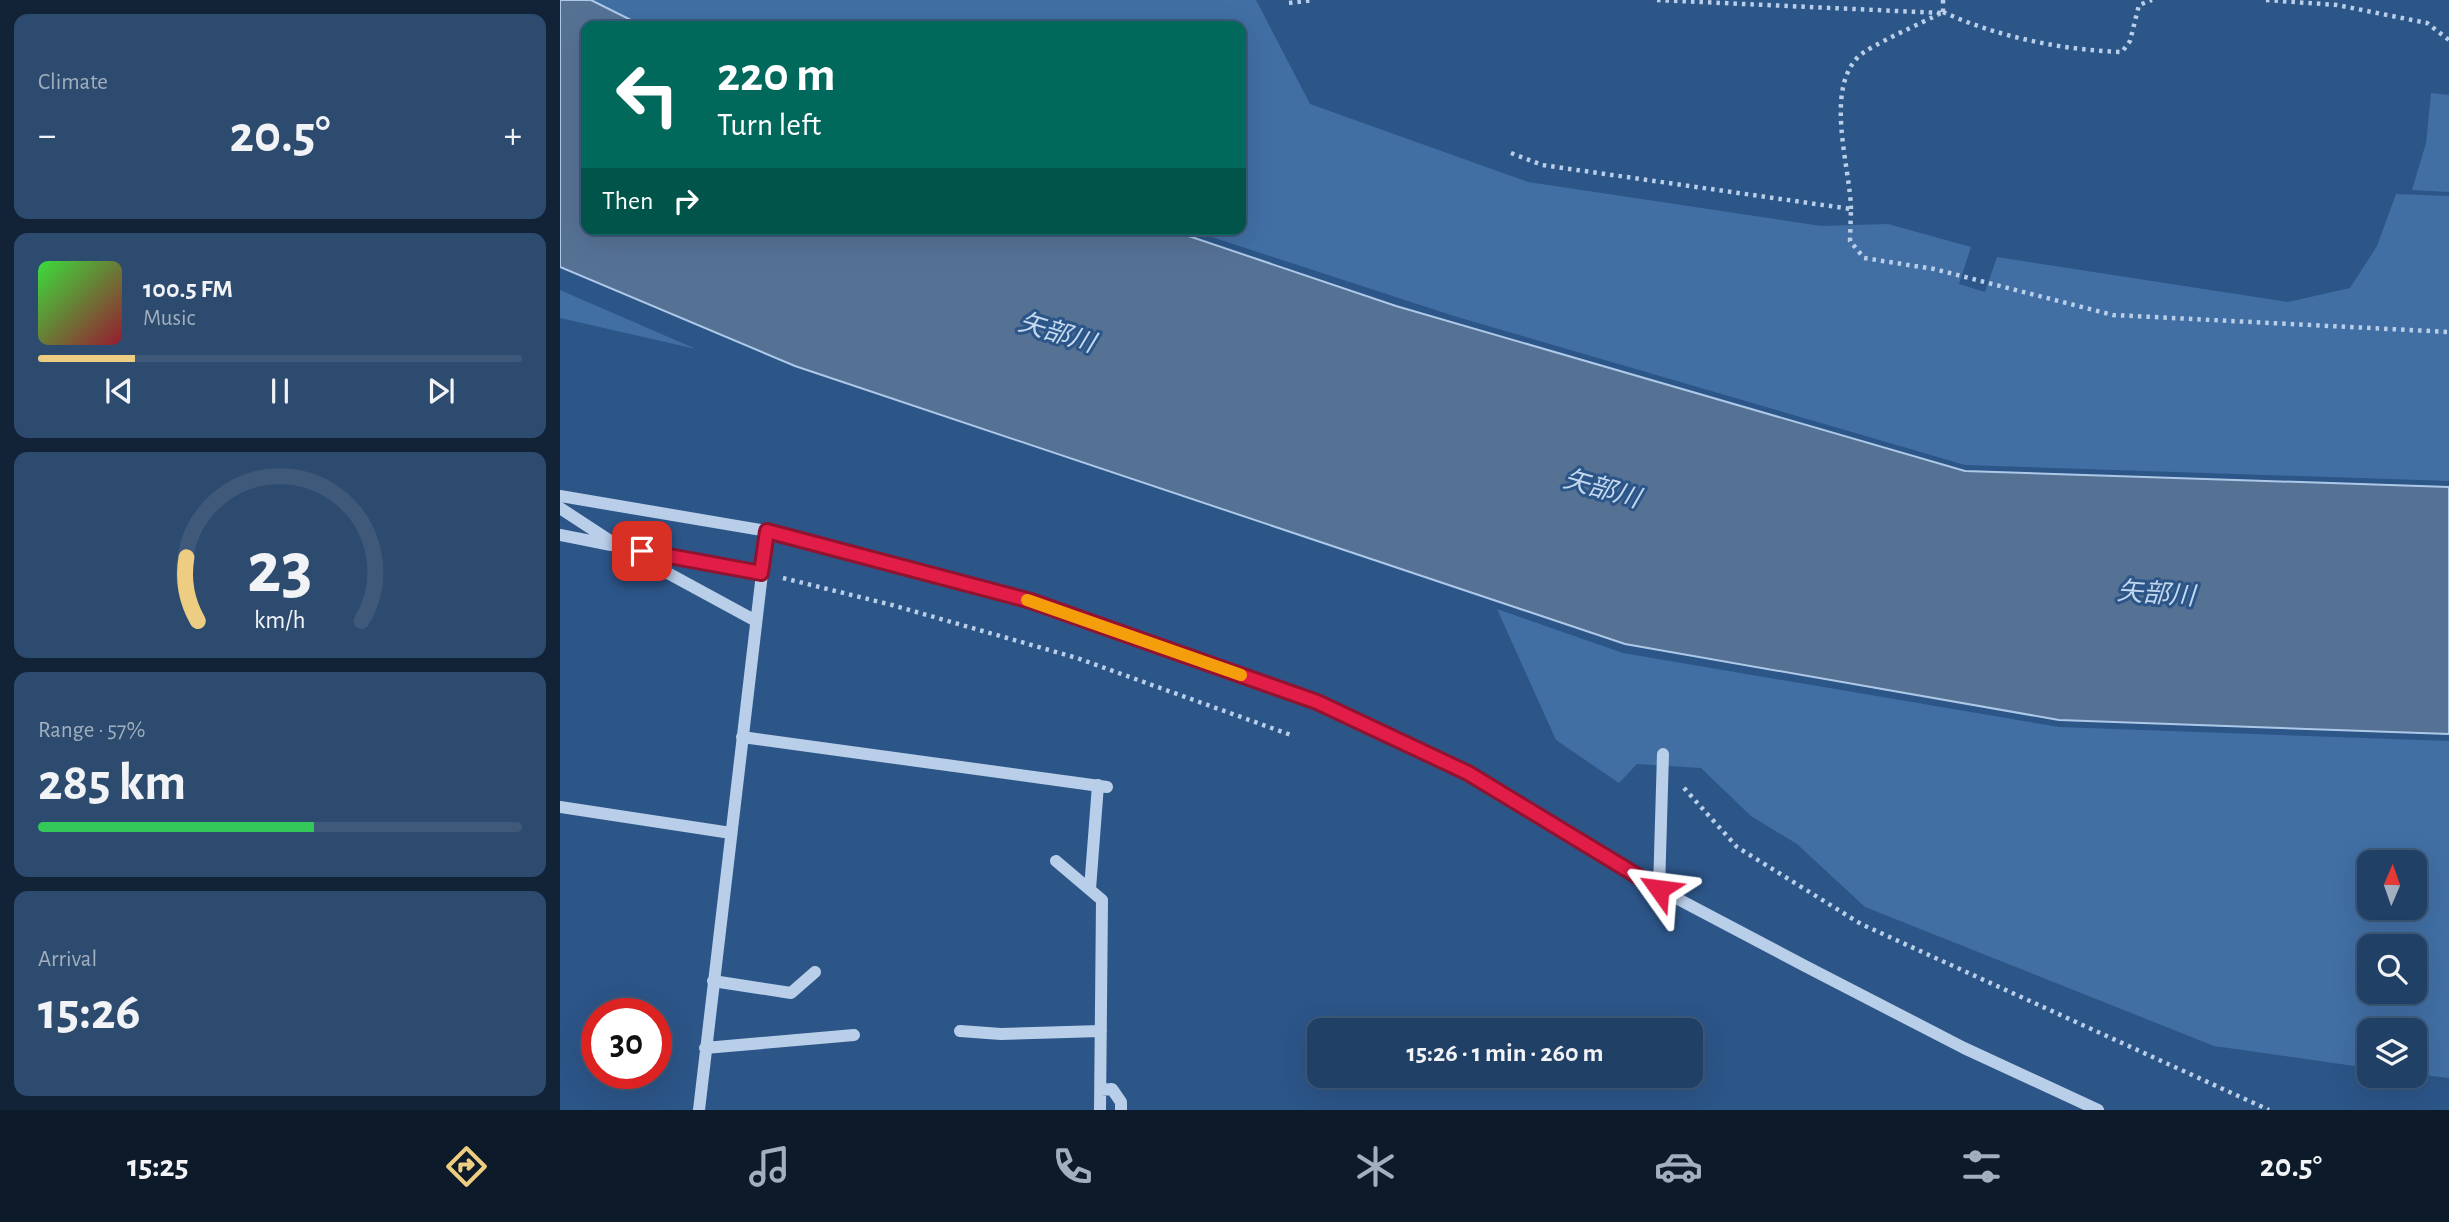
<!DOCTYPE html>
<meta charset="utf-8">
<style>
:root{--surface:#214066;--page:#2d4b6f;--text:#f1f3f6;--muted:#a2afbf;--line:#3e597a;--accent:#edcd81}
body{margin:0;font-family:"Alegreya Sans","Noto Sans JP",sans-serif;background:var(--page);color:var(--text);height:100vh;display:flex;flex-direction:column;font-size:26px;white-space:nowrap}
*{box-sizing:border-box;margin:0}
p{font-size:23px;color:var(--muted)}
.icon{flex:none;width:38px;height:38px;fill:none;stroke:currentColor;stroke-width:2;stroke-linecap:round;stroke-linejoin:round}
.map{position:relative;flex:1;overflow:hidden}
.sheet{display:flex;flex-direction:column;gap:14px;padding:14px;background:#122338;width:560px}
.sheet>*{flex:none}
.top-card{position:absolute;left:21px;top:21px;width:665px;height:214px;border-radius:14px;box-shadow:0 7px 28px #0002,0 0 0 2px var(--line);background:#00695c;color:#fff;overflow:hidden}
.needle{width:46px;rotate:2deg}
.fabs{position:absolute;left:1797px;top:850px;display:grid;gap:14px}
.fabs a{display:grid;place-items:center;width:70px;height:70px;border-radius:14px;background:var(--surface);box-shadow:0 7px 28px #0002,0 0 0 2px var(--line);font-size:35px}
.speed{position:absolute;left:21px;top:998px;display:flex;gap:14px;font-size:35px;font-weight:700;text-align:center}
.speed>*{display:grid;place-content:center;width:91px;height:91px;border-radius:50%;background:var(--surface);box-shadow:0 7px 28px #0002,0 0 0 2px var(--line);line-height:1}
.speed .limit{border:10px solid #d22;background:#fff;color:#111}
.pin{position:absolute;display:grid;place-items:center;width:60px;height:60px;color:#fff;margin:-30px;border-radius:14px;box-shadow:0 4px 10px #0006}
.me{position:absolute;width:77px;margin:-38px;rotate:301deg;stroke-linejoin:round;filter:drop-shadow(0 0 5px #0008)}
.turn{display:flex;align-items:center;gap:24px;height:147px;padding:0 21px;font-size:32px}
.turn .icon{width:91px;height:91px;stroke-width:2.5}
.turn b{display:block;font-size:49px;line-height:60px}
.then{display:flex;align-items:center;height:66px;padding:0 21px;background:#0003;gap:14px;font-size:26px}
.big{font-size:52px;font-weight:700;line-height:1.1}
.sheet .tile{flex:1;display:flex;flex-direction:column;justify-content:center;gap:10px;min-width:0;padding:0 24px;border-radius:14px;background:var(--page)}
.sheet .dial{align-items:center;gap:0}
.dial svg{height:182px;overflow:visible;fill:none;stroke:var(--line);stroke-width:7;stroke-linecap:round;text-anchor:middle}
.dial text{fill:var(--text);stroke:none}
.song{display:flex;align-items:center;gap:21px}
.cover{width:84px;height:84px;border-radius:10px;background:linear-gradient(135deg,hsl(120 70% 55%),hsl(350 70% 35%))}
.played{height:7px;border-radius:4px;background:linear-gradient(90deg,var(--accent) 20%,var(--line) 20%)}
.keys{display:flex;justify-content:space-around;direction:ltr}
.heat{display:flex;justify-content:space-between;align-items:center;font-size:38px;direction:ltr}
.charge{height:10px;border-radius:5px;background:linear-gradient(90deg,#34c759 57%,var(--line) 0)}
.trip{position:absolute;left:747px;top:1018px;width:396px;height:70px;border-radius:14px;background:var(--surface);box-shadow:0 7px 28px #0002,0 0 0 2px var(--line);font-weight:700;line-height:70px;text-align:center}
.tabs{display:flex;height:112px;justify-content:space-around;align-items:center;background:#0d1a29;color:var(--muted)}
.tabs .icon{width:49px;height:49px}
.tabs .current{color:var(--accent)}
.tabs b{font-size:32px;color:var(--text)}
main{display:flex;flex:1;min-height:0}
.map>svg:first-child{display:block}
</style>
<main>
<section class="sheet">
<div class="tile"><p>Climate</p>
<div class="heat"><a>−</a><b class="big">20.5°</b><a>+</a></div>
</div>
<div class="tile">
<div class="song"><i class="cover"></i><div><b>100.5 FM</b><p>Music</p></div></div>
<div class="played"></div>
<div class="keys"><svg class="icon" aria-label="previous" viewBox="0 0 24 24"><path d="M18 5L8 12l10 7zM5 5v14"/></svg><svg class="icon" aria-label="pause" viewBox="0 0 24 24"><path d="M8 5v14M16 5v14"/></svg><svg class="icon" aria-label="next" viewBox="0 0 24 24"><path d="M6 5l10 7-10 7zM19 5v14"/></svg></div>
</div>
<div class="tile dial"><svg viewBox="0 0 100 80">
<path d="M14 69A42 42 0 1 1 86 69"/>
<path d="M14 69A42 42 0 0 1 9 41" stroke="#edcd81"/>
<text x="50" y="56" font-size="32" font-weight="700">23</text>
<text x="50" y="72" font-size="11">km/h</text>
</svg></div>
<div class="tile"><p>Range · 57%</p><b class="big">285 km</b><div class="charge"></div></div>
<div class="tile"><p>Arrival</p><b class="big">15:26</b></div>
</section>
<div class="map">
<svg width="1889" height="1110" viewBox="0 0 1889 1110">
<rect width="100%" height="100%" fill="#2c5588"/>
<!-- green -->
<path fill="#416fa4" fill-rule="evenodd" d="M14 0H696L750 104 968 182 1261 226 1328 224 1411 247 1399 284 1425 292 1437 257 1728 302 1790 288 1817 246 1836 194 1889 196V481L1405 465 894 316 627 229H681V26H74Z
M1871 93 1889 95V192L1852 190 1866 143Z
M0 290 136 349 0 318Z
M937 609 1063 653 1499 727 1889 741V1078L1855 1074V1031H1810L1809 1068 1654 1046 1305 907 1237 844 1191 816 1141 768 1077 764 1059 783 996 740ZM1810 863H1855V908H1810ZM1810 947H1855V992H1810Z"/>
<!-- water -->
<path fill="#557295" stroke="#aec9e8" stroke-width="2" d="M0 0H31L83 26H26V229H608L836 306 1405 471 1889 487V734L1499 720 1065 644 235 366 0 267Z"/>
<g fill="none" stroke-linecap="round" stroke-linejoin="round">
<!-- path -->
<path stroke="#b9cee8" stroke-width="4.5" stroke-dasharray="3.5 5" stroke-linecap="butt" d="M1097 0 1381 13
M1383 0V12
M1706 0 1777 5 1867 23 1889 40
M729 3 754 0
M1383 12C1438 37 1502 50 1562 52L1570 41 1579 5 1592 0
M951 153 982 165 1291 209 1290 241 1304 258 1374 269 1553 315 1889 332
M1291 209C1290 166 1264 90 1299 56 1311 45 1364 22 1381 13
M223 578 332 605 517 658 731 735
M1124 788 1177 847 1301 924 1709 1110"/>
<!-- minor -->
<path stroke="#b9cee8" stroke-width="12" d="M0 496 207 531 471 601 757 702 908 773 1099 889 1245 966 1404 1048 1538 1110
M0 508 58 546 196 621
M0 535 51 545
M69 548 201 573
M182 737 547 787
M0 807 171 833
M496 861 542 900 540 1110
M530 889 538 785
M1099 889 1103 754
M153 981 231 993 255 972
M400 1031 441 1034 541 1031
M145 1048 294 1035
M541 1090 552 1089 561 1102V1110
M139 1110 207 531"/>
</g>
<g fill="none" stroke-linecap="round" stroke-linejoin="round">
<!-- route casing -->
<g stroke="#92132f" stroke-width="18">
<path id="route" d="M82 551 201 573 207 531 471 601 757 702 908 773 1099 889"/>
</g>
<!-- route -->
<use href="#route" stroke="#e11d48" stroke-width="12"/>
<!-- slow -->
<path stroke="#f59e0b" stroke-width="12" d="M467 600 681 675"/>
</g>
<g text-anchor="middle" stroke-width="6" stroke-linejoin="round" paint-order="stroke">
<!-- water labels -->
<g font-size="26" font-style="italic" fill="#c4d8ef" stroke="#2c5588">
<text transform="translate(497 332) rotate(17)" y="9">矢部川</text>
<text transform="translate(1042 488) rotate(16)" y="9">矢部川</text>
<text transform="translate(1596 593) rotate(4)" y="9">矢部川</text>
</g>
</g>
</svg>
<div class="fabs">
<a><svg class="needle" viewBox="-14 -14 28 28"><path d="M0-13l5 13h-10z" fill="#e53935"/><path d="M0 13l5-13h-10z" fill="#a2afbf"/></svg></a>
<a><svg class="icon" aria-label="search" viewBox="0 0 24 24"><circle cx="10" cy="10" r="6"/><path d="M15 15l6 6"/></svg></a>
<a><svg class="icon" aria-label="layers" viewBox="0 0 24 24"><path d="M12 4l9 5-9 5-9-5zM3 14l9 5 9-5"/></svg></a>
</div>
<div class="speed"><div class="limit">30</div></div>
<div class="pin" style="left:82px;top:551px;background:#d93025"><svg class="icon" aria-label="arrive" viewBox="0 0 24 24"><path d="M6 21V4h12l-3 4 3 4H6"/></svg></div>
<svg class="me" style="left:1099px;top:889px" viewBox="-20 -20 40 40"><path d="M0-17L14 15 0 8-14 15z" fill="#e11d48" stroke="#fff" stroke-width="4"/></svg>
<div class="trip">15:26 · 1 min · 260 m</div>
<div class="top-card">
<div class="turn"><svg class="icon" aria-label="left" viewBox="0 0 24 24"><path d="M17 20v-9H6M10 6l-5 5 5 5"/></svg><div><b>220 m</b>Turn left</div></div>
<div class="then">Then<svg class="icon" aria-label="right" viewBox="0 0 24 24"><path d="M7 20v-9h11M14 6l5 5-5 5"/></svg></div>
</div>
</div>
</main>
<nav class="tabs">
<b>15:25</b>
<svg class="icon current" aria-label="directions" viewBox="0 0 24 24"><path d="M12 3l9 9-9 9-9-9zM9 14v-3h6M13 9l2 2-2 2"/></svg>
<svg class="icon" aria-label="music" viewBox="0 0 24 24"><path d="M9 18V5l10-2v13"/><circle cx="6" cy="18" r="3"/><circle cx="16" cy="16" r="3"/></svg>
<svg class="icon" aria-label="phone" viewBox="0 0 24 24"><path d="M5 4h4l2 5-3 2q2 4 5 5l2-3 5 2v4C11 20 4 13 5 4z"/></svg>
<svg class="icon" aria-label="climate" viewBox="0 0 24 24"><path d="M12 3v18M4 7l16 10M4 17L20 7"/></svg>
<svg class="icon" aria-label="car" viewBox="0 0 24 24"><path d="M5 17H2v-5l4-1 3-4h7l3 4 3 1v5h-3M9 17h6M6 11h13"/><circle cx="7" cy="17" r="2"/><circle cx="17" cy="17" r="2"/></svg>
<svg class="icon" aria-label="filters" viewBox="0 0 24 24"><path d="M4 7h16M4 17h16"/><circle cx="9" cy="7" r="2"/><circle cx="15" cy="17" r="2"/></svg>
<b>20.5°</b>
</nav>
